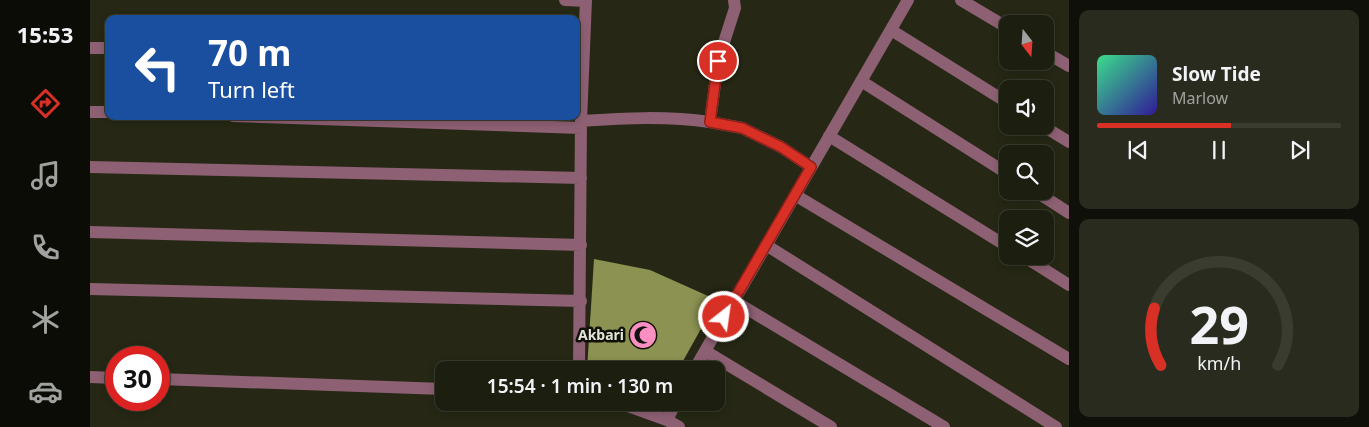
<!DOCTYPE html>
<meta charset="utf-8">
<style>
:root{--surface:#1c1e10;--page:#292b1e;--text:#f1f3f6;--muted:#a0a29f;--line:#3a3c30;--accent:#d93025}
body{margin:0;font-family:"Noto Sans",sans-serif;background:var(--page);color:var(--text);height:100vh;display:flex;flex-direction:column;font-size:19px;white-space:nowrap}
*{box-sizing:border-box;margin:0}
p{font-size:16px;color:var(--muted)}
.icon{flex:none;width:28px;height:28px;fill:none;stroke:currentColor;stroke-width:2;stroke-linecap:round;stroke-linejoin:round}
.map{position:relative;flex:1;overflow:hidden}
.drawer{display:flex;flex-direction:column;gap:10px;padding:10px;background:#0f1009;width:300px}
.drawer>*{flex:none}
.hud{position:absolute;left:15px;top:15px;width:475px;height:105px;border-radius:10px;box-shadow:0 2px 8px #0003,0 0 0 1px var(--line);background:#1a4fa0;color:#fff;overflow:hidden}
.needle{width:32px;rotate:163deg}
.buttons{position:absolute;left:909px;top:15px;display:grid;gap:10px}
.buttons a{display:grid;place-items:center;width:55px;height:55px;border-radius:10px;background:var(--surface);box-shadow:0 2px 8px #0003,0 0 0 1px var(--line);font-size:25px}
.speed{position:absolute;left:15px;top:346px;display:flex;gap:10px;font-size:25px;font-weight:700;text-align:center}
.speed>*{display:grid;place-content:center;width:65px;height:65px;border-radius:50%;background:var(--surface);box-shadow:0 2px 8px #0003,0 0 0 1px var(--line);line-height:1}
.speed .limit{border:8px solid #d22;background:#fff;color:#111}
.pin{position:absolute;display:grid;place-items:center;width:42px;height:42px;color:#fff;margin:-21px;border:2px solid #fff;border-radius:50%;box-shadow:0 1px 5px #0007}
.me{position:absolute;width:55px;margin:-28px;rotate:30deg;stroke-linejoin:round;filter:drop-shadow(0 0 4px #0008)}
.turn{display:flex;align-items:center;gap:18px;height:105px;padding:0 20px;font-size:22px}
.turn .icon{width:65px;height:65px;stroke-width:2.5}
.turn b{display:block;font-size:35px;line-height:42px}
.drawer .tile{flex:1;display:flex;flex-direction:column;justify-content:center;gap:8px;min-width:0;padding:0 18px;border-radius:10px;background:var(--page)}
.drawer .dial{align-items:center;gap:0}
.dial svg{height:130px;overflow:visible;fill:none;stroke:var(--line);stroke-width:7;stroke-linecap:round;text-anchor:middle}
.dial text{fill:var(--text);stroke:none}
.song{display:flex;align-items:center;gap:15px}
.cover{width:60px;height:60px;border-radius:8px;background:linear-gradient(135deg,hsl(150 70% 55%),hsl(250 70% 35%))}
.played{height:5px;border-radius:2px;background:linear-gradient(90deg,var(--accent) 55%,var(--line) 55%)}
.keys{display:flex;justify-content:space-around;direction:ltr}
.trip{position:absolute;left:345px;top:361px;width:290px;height:50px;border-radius:10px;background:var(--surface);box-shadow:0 2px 8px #0003,0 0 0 1px var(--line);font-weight:600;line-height:50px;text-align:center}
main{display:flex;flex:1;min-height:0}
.tabs{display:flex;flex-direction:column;width:90px;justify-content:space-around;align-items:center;background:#0b0c06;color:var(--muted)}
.tabs .icon{width:35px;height:35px}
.tabs .active{color:var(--accent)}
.tabs b{font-size:22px;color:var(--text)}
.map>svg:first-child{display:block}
</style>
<main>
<nav class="tabs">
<b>15:53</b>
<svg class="icon active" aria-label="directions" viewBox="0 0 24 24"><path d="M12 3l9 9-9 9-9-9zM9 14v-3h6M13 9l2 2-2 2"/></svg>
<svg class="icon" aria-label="music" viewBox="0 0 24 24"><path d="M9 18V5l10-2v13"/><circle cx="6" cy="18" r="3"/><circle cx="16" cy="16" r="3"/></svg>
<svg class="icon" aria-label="phone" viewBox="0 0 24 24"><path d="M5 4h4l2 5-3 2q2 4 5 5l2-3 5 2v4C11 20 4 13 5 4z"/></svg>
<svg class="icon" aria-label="climate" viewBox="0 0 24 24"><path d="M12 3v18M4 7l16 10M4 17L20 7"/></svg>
<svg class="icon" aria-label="car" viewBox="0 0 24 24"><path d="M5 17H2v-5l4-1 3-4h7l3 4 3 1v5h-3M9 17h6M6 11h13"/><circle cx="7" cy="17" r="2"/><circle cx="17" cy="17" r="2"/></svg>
</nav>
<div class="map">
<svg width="979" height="427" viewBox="0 0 979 427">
<rect width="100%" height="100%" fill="#262815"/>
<!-- building -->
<path fill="#8c9252" d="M504 259 560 270 627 300 588 370H497Z"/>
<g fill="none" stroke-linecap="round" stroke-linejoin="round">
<!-- minor -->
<path stroke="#8e6074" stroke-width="12" d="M475 0 496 1
M644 0 645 8 628 61 620 122 652 128 691 147 721 167
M871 0 918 28
M801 30 918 103
M0 48H19
M955 52 979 66
M771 81 918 174
M0 112H19
M143 116 491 128
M491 121C535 118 577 116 620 122
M953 126 979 142
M739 136 918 247
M0 167 491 178
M945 191 979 213
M705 195 979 359
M0 232 491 245
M676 245 966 427
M933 256 979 285
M0 289 491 301
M644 301 854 427
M615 351 741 427
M489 370 491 121 496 0
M604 370 818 0
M0 377 26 378
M69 379 354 389
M527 402 577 420 589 427
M577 420 586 402"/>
</g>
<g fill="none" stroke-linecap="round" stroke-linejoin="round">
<!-- route casing -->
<g stroke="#8d1f18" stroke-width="12">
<path id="route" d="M628 61 620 122 652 128 691 147 721 167 634 317"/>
</g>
<!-- route -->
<use href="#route" stroke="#d93025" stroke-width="9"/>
</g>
<!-- icons -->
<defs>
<g id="mosque-disc" transform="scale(1.4375)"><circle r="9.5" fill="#fc8fc2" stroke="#0f1008"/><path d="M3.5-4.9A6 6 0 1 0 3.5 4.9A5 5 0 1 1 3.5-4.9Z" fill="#111"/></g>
</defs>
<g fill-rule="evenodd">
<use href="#mosque-disc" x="553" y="335"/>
</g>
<g text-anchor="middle" stroke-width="5" stroke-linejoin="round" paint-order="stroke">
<!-- poi labels -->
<g font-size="14" font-weight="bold" fill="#e3e5d9" stroke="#0f1008" text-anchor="end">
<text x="534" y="340">Akbari</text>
</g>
</g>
</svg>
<div class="buttons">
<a><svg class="needle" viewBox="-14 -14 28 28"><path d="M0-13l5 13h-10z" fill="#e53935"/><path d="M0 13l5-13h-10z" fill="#a0a29f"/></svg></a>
<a><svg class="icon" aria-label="sound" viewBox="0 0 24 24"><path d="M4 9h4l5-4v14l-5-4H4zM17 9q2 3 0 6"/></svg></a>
<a><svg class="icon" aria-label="search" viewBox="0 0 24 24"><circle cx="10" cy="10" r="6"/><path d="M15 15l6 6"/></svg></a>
<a><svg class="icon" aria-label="layers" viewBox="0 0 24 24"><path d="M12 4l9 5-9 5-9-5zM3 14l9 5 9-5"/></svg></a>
</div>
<div class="speed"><div class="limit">30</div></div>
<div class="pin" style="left:628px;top:61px;background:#d93025"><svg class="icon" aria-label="arrive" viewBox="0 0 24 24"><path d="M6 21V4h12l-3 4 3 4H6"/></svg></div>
<svg class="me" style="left:634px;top:317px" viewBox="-20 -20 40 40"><circle r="17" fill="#d93025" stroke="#fff" stroke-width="3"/><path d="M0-11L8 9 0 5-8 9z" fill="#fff"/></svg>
<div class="trip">15:54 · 1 min · 130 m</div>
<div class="hud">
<div class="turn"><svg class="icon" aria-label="left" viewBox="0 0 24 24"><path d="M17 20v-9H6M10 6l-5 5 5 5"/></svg><div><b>70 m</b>Turn left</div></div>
</div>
</div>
<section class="drawer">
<div class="tile">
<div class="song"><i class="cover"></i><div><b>Slow Tide</b><p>Marlow</p></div></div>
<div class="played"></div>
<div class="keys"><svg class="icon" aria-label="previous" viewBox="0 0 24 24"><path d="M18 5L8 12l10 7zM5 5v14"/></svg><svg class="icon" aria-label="pause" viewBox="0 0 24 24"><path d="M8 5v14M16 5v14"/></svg><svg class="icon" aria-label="next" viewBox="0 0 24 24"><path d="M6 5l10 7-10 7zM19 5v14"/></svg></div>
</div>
<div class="tile dial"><svg viewBox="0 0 100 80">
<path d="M14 69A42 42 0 1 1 86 69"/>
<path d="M14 69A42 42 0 0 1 10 34" stroke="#d93025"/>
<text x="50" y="56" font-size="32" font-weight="700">29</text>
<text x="50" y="72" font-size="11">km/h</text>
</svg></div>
</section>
</main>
